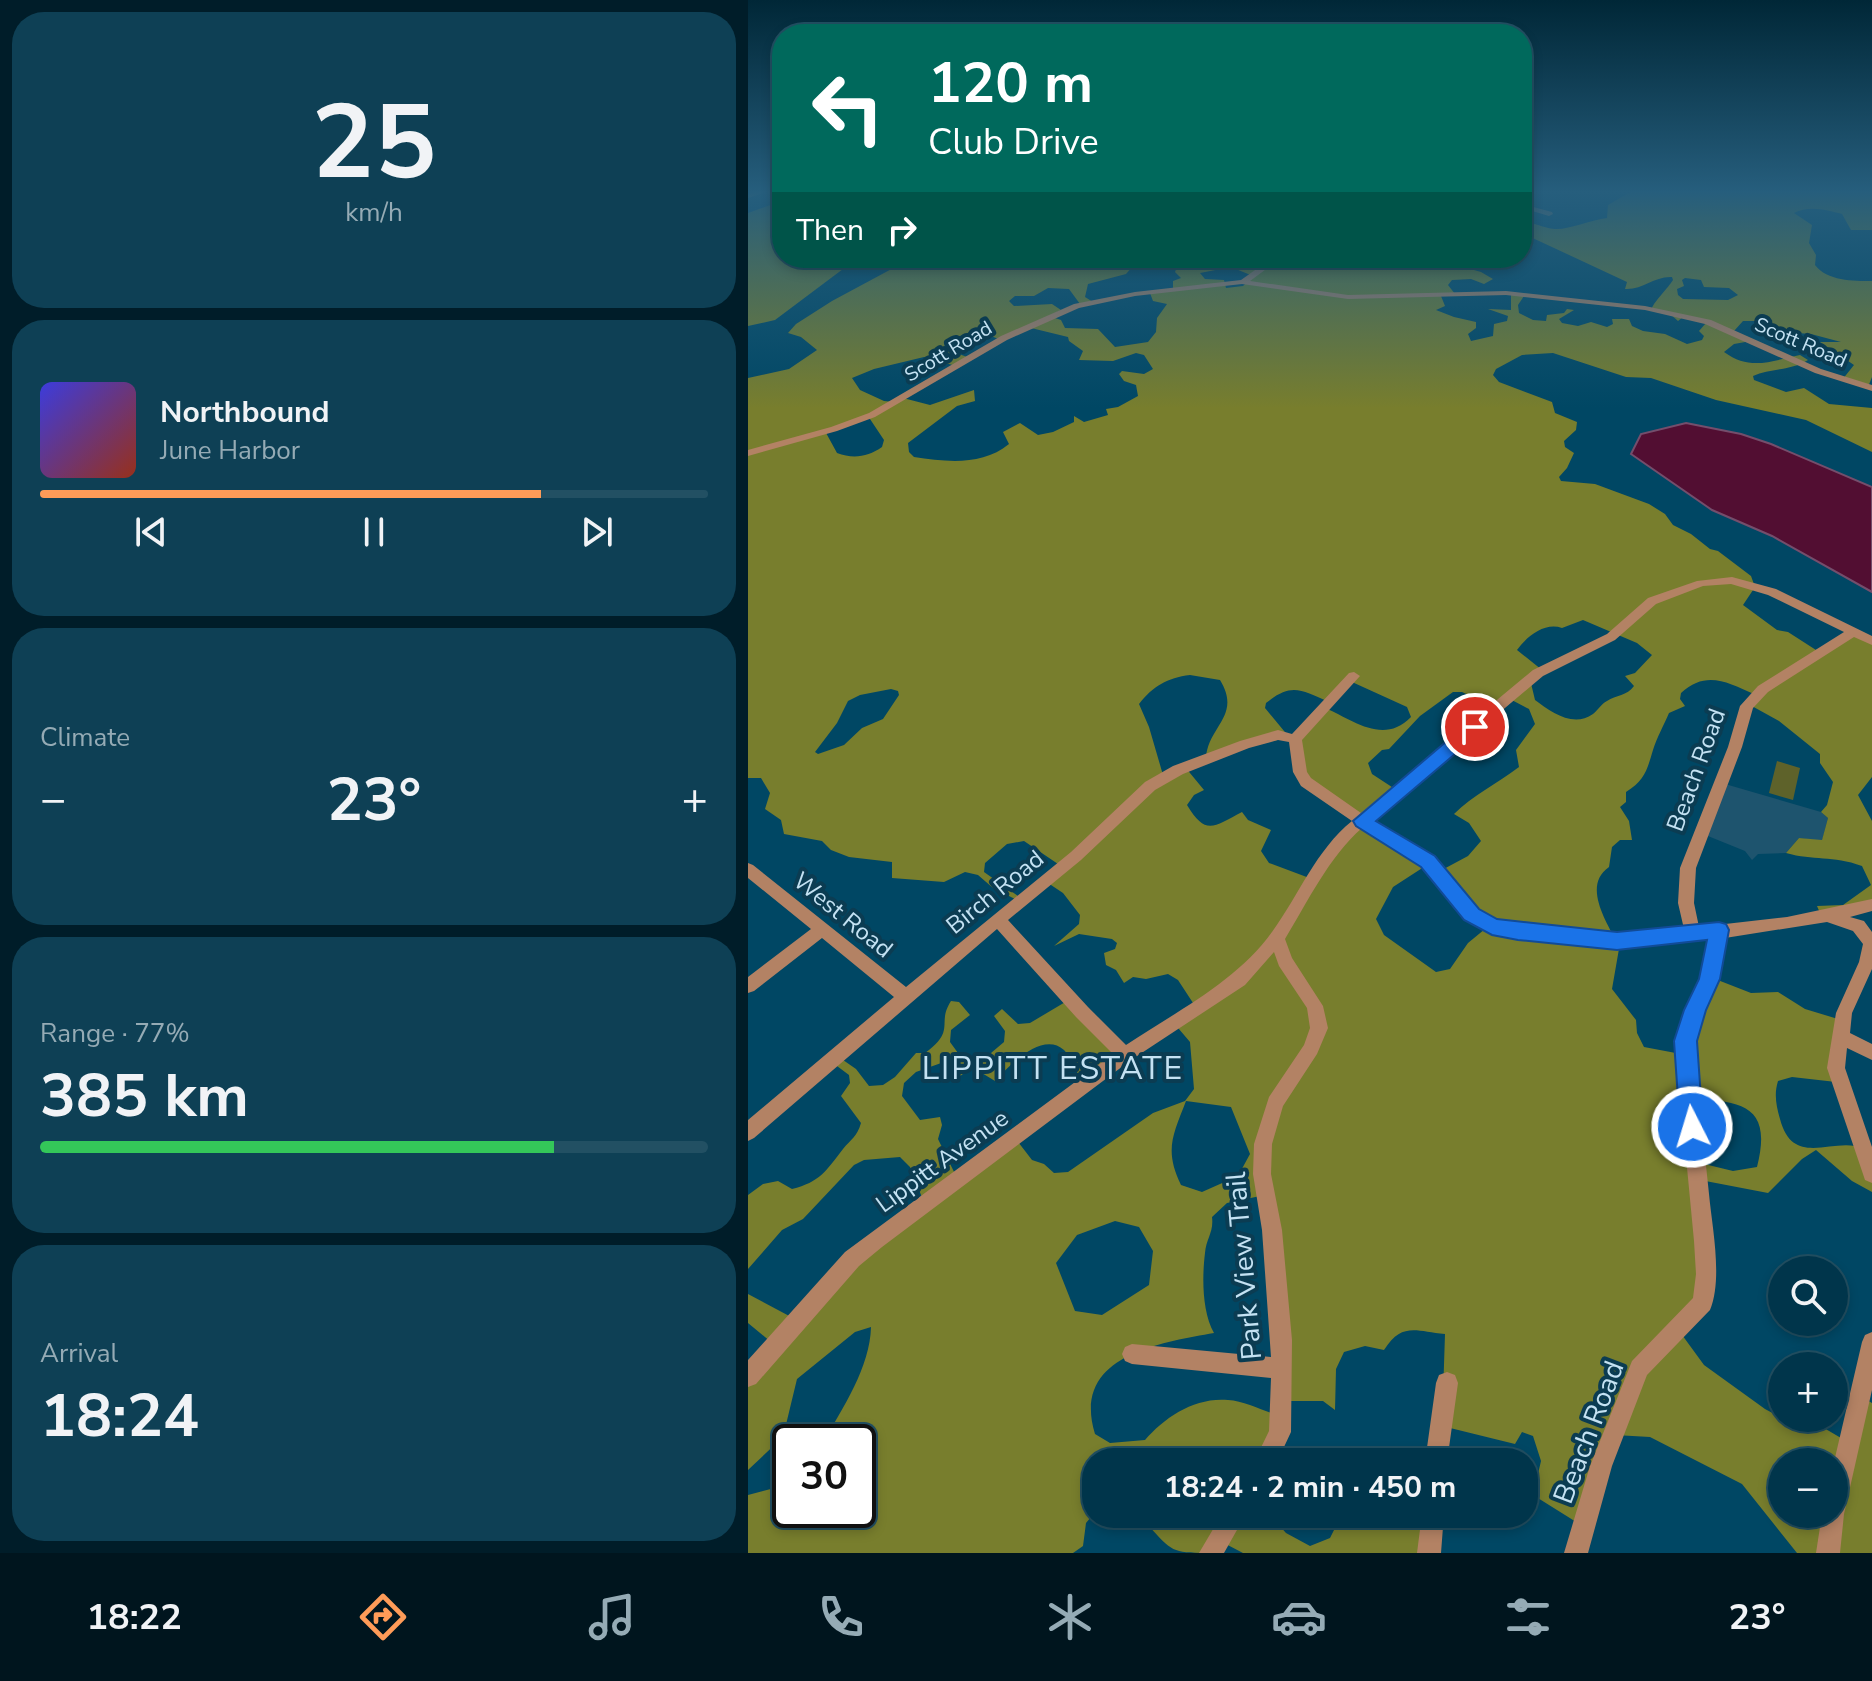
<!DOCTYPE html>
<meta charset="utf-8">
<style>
:root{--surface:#00354b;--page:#0e4055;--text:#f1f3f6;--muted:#95abb5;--line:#225063;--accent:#fe9b58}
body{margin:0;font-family:"Nunito Sans",sans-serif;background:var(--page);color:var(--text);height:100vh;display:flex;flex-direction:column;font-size:30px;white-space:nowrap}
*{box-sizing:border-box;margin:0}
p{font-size:26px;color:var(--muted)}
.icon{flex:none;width:44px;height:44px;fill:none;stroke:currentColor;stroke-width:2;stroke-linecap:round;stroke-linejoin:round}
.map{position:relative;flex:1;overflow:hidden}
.side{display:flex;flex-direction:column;gap:12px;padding:12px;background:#001d29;width:748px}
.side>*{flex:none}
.top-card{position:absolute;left:24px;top:24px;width:760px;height:244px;border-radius:32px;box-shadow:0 4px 12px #0003,0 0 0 2px var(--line);background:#00695c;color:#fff;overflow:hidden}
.fabs{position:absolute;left:1020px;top:1256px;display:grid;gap:16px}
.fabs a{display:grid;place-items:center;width:80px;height:80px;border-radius:50%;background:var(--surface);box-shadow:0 4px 12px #0003,0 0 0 2px var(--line);font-size:40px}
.speed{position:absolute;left:24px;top:1424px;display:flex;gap:16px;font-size:40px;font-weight:700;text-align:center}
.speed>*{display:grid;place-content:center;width:104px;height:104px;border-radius:50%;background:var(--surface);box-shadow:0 4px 12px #0003,0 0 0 2px var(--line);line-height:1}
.speed .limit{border:4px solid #111;border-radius:12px;background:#fff;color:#111}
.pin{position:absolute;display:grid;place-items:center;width:68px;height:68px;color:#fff;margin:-34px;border:4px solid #fff;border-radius:50%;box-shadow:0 2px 8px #0007}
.me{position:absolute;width:88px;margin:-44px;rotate:355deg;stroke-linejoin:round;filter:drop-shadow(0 0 6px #0008)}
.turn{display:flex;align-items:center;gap:28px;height:168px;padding:0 24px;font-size:36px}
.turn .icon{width:104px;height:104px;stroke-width:2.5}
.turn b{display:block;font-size:56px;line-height:68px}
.then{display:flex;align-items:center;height:76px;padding:0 24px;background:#0003;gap:16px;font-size:30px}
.big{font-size:60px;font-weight:700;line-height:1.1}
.side .tile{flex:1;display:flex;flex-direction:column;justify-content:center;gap:12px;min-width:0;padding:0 28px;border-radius:32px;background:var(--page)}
.side .dial{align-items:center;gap:0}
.dial b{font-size:104px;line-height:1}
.song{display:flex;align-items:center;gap:24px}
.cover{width:96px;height:96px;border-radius:12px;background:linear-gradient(135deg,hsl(240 70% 55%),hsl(10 70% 35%))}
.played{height:8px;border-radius:4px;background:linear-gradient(90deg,var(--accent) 75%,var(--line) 75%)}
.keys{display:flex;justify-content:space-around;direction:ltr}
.heat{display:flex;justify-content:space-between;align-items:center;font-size:44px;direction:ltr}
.charge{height:12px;border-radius:6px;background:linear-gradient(90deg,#34c759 77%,var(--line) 0)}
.trip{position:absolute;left:334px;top:1448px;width:456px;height:80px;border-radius:32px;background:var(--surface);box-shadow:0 4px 12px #0003,0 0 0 2px var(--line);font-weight:700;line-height:80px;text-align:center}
.dock{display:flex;height:128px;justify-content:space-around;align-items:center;background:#00151e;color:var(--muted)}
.dock .icon{width:56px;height:56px}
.dock .active{color:var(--accent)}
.dock b{font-size:36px;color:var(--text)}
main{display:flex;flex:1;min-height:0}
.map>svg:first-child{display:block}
</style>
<main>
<section class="side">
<div class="tile dial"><b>25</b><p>km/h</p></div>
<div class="tile">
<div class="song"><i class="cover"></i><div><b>Northbound</b><p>June Harbor</p></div></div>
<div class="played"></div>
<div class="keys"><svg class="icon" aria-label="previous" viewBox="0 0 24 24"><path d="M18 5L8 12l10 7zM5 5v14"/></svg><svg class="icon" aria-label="pause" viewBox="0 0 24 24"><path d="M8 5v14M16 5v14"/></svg><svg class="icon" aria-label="next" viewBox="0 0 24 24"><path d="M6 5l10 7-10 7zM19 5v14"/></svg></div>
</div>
<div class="tile"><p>Climate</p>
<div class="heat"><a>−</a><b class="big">23°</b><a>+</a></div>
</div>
<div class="tile"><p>Range · 77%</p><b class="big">385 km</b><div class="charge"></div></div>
<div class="tile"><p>Arrival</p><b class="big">18:24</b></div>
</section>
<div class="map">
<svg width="1124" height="1553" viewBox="0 0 1124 1553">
<rect width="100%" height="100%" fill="#004764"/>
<!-- built -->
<path fill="#1e546e" d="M977 784 1073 812 1080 818 1074 841 1051 838 1038 853 1010 854 1004 860 997 851 955 834Z"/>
<!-- green -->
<path fill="#5e622a" d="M1029 761 1052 768 1045 800 1021 793Z"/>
<!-- forest -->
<path fill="#787e2d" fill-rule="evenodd" d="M884 191H1124V230H1103L1094 214C1079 210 1061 205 1046 213L1064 225 1061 243 1068 255 1067 265C1079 281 1105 281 1124 281V377L1120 387 1094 380 1106 365 1072 342H1093L1063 334 1036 332 1017 321H995L986 331 1003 341 986 344 976 352C1002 371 1023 361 1052 355L1060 360C1043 371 1022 368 1005 376L1006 380 1038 392 1056 388 1081 404 1124 408V452L1058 420 968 400 903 378 878 377 805 353 774 355 748 369 745 375 751 382 804 402 807 413 829 422 828 430 816 441 817 447 826 453 819 468 811 477 813 481 847 484 901 504 917 514 925 525 943 534 962 549 970 551 1003 576 1007 587 995 605 1029 630 1040 632 1068 650 1104 633 1124 640V777L1110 795 1124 821V903L1072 913 1069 906 1095 905 1123 885 1114 866C1084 855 1066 861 1038 853L1051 838 1074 840 1080 818 1073 812 1079 805 1085 782 1072 763V754L1031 721 1002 705 1006 694C979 682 958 670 933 693L932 699 937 706 921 713C916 725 909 737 905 750 899 770 897 780 878 792V802L872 807 881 821 884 840H872L864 847 861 867C835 885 857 919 868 941L872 943 864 989 888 1020 889 1033 896 1047 933 1054 962 977 1003 993 1030 992 1057 1009 1090 1019 1088 1082 1044 1077 1030 1081C1026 1094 1028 1105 1032 1119 1044 1165 1079 1141 1107 1146 1112 1147 1119 1152 1124 1154V1192L1104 1181 1068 1150 1054 1159 1020 1193 947 1179 952 1297 929 1328 956 1365 1017 1409 1034 1418H1059L1093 1438 1106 1393 1124 1403V1553H1049L994 1484 902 1437 867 1435 833 1525 785 1495 793 1461 785 1436 774 1432 767 1444 694 1426 697 1334C667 1331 654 1322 636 1350L617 1346 596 1352 588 1369 587 1410 575 1401H534L517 1195 479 1203 464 1217C466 1232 458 1239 457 1253 454 1277 454 1312 466 1333 410 1343 323 1356 347 1434L362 1443 397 1440C417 1417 447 1397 480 1400 496 1401 513 1410 529 1415L515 1462H429C410 1448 378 1441 363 1462H348V1511L338 1523 335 1546 325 1553H0V1495L42 1484V1510H110V1442H75C95 1408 122 1367 123 1327L107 1332 49 1379 35 1437 0 1470V1371L23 1342 0 1323V1294L45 1318 175 1200 162 1167 152 1157 116 1160 106 1165 55 1219 34 1230 0 1269V1195L15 1184 30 1181 44 1189C72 1182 78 1171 95 1149 103 1139 109 1137 113 1123L93 1096 102 1083 101 1075 81 1060 85 1053 108 1069 121 1086 135 1085 147 1077 168 1053H177C209 1030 188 1024 203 1001L211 1002 222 1015 203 1030 202 1042 210 1053 222 1060 243 1053 256 1042 257 1031 246 1016 254 1009 270 1024 282 1023 319 1001 370 1057 336 1082C327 1073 324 1058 316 1050 294 1030 260 1067 247 1081L224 1067 211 1077 205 1067 196 1062 168 1072 156 1083 154 1096 172 1120 192 1117 194 1125 190 1139 208 1176 267 1138 284 1160 296 1164 306 1173 320 1172 405 1113 437 1101 446 1089 442 1042 425 1022 447 1006 430 980 420 974 398 979 385 977 376 983 368 970 358 965 356 953 367 949 369 943 364 939 331 934 306 946 331 924 332 915 315 893 294 879 310 864 276 841 259 844 237 863 236 872 270 896 267 899 245 888 230 875 217 872 196 882 144 878V862L101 857 83 850 74 841 36 834 33 820 17 809 22 793 13 778H0V378L41 369 69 350 53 337 40 333 48 324 84 301 164 258H603L631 264 642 258H713L719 268 733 272 745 279 736 284 723 279 704 280 700 285 707 294 693 296 697 306 688 310 706 317 728 322V328L720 334 723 341 745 336 746 324 759 321 760 316 740 309 763 310V294L776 296 770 305 771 313 785 320 798 321 799 315 816 313 819 309 826 310 811 319 814 323 830 326 843 322 859 327 865 324 864 319H881L884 326 895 331 917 334 939 344 954 340 956 336 951 331 958 323 936 316 930 321 921 313 904 308C906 302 920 288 925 280L924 277C906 276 895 290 877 289L879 282 774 233V222C786 222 794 228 807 229 820 230 843 220 859 218L860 205ZM393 264 429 267 427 272 433 278 425 281V290L402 293 405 301 419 304 409 318 408 332 400 342 367 347 350 329 317 328 313 320 301 316 313 310 304 304 266 306 261 301 267 296H286L300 288 321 289 332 304 345 302 337 297 340 284 378 274 385 266ZM483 267 505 276 495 286 478 288 476 280 457 279 452 273ZM937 278 953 280 956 287 981 288 990 295 980 300 935 299 930 295 929 289 936 286 934 280ZM279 327 320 337 321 341 335 351 331 360 365 361 388 353 396 355 405 369 396 374 374 371 371 374 376 381 388 385 390 396 370 407 358 409 360 415 336 422 326 416V422L305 432 290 435 272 423 255 432 261 444C234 466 199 462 166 457L161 452 160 443 209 406 227 401 226 390 182 405 155 398 146 402 136 401 112 390 104 378 126 369 176 357 208 366 222 358 197 349 196 342 228 330 253 340ZM120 416 136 440 134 447C120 457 105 459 89 453L77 431ZM835 620 889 643 904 655 887 673 877 676 886 686C879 696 868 695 859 701 853 704 850 710 845 714 825 728 803 712 787 700L782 679 794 670 769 650C779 636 797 622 814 628ZM442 675 472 680C494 716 460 726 458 758L541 737 517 708 518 703C544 682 553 690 581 702L604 682 659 707 663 717C635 746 604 719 577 708L547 748 563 792 612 822 564 879 521 863 513 851 523 830 500 820 494 812C465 827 458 836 439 805L446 795 456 790 437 767 415 775 401 727 391 704C405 686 419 678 442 675ZM143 689 150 691 151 695 135 719 114 728 96 745 70 754 67 752 89 723 100 701 112 695ZM705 692H714L746 707 760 698 781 709 787 724 768 750 771 767C749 784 725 795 706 814L721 823 733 841 720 856 692 871 737 929 720 943 702 969 688 972 636 935 628 919 645 887 682 863 615 820 650 791 624 774 620 763 634 750 641 749 672 716ZM942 1098C993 1102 1025 1104 1009 1167L985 1171 948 1162ZM438 1101 483 1107 502 1154 490 1176 454 1192 433 1185C416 1150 425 1135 438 1101ZM367 1221 391 1227 405 1251 401 1285 354 1315 327 1311 308 1263 329 1235ZM1034 1462H1086V1514H1034Z
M34 201V258H119L95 269 27 320 0 326V213Z
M424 1514H521L538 1533 562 1546 582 1538 593 1516 598 1514H684L682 1553H495L472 1541 458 1553C425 1553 423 1551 401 1526L421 1518Z"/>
<!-- water -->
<path fill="#520e32" stroke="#744e6c" stroke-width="2" d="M938 423 993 434 1023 444 1124 487V592L1024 536 964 510 883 454 893 434Z"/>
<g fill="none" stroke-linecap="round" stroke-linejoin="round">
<!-- minor -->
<path fill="#b38264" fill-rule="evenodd" d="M9 191H20L0 198V194Z
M774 204 804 212 805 214 801 216 774 208Z
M524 258H533L502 281 600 295 758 291 897 306 963 320 1073 369 1124 385V391L1067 373 957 324 897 310 758 295 600 299 494 284 387 296 331 308 259 340 127 417 89 431 0 456V450L83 427 121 413 253 336 326 304 387 292 493 280Z
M984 577 1028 589 1124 636V645L1106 637 1020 692 1005 708 994 747 948 868 946 903 951 927 1039 917 1124 899V911L1102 917 1116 921 1124 932V969L1104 1013 1102 1033 1124 1044V1060L1099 1048 1097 1068 1124 1147V1183L1117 1180 1115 1174 1079 1068 1088 1013 1111 962 1115 944 1105 931 1079 922 977 938 969 979 950 1028 946 1052C951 1099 956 1146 961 1194 964 1227 975 1278 962 1310L899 1375 864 1466 840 1553H816L842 1466 884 1361 945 1298 948 1274 946 1241 928 1052 932 1028 953 979 961 939 869 948 770 938 744 932 717 918 675 866 614 828C581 857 560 901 537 939L544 958 575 1006 580 1028 569 1054 535 1106 524 1144 523 1174 534 1230 544 1340 543 1432 529 1462H506L521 1431 523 1378 384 1364 377 1361 374 1354 377 1347 384 1344 523 1357 514 1230 505 1174 506 1144 521 1097 556 1045 562 1028 559 1008 531 966 526 952 497 985 383 1060 134 1247 111 1266 8 1384 0 1387V1360L97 1252 365 1054 328 1017 249 929 6 1138 0 1141V1120L146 997 74 938 6 991 0 993V977L63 929 0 878V863L5 865 158 987 323 852 397 782 425 766 492 741 530 730 544 734 601 673 606 672 612 676 554 740 559 772 563 778 613 813 785 670 859 634 900 598 949 581ZM983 584 1020 595 1096 632 1010 686 992 706 980 747 932 868 930 903 936 929 869 934 770 926 748 920 729 910 685 858 624 820 795 676 867 640 908 604 955 586ZM530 740 541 742 545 772 553 786 604 821C568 850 551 895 524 932 488 982 429 1011 378 1045L340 1007 260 920 333 860 407 790 435 774 501 748Z
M1124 1332V1390L1096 1514 1092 1553H1068L1074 1514H1086V1462L1114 1342 1117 1335Z
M699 1372 707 1375 710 1383 699 1462H677L688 1383 691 1375Z
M474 1514H498L476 1553H451Z
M674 1514H696L693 1553H669Z"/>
</g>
<!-- sky -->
<linearGradient id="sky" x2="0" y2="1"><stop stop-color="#002737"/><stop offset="0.47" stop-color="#265e7d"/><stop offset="1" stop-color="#265e7d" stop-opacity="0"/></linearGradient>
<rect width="1124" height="408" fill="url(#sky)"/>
<!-- route -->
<path fill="#1a73e8" stroke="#114b97" stroke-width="2" d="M727 721 733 723 735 727 733 732 628 821 687 856 731 909 749 919 869 932 971 922 978 924 981 930 972 979 958 1010 949 1041 955 1127 952 1134 944 1138 935 1134 932 1127 926 1041 936 1010 951 979 959 940 869 950 770 940 744 935 716 920 673 867 608 826 605 821 720 723Z"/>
<g text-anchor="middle" stroke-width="8" stroke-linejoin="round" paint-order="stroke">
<!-- far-street labels -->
<g font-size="20" fill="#c4e2f3" stroke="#0b3c52">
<text transform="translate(1053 342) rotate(23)" y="7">Scott Road</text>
<text transform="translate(200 351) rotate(-31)" y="7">Scott Road</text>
</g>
<!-- street labels -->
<g font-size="24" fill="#c4e2f3" stroke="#0b3c52">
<text transform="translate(948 770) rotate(-70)" y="8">Beach Road</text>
<text transform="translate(247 892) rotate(-39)" y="8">Birch Road</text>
<text transform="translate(95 915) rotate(39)" y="8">West Road</text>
<text transform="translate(194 1161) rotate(-36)" y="8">Lippitt Avenue</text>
</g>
<!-- near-street labels -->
<g font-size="28" fill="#c4e2f3" stroke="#0b3c52">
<text transform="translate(495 1266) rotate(-95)" y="10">Park View Trail</text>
<text transform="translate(840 1432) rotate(-69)" y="10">Beach Road</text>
</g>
<!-- near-neighbourhood labels -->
<g font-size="32" letter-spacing="2" fill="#c4e2f3" stroke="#0b3c52">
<text x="305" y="1079">LIPPITT ESTATE</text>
</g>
</g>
</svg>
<div class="fabs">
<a><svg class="icon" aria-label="search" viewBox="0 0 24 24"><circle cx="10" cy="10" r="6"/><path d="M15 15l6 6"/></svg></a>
<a>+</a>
<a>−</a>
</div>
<div class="speed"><div class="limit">30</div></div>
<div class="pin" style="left:727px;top:727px;background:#d93025"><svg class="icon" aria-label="arrive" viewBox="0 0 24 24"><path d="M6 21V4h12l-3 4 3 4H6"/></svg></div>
<svg class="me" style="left:944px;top:1127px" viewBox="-20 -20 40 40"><circle r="17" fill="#1a73e8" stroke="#fff" stroke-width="3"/><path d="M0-11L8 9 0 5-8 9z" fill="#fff"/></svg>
<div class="trip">18:24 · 2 min · 450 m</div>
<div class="top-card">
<div class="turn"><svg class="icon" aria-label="left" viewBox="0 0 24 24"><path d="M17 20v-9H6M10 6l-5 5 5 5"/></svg><div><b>120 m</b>Club Drive</div></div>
<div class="then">Then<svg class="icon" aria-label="right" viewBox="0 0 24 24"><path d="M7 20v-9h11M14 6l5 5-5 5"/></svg></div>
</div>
</div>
</main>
<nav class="dock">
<b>18:22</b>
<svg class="icon active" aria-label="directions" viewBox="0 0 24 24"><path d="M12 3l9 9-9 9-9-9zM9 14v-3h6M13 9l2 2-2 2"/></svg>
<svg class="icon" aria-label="music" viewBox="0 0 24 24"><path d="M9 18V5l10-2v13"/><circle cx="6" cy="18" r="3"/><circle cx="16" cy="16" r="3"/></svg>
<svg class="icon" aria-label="phone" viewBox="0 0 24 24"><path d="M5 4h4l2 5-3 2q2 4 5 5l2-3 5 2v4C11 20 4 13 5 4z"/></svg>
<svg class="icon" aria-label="climate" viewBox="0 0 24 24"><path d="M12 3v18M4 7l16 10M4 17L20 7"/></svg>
<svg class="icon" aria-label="car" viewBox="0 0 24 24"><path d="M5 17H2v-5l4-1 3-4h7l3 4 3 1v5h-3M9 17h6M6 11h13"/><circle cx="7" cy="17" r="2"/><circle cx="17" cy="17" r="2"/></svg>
<svg class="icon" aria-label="filters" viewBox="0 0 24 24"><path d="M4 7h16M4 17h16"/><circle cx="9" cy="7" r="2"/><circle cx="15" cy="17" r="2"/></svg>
<b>23°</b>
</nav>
